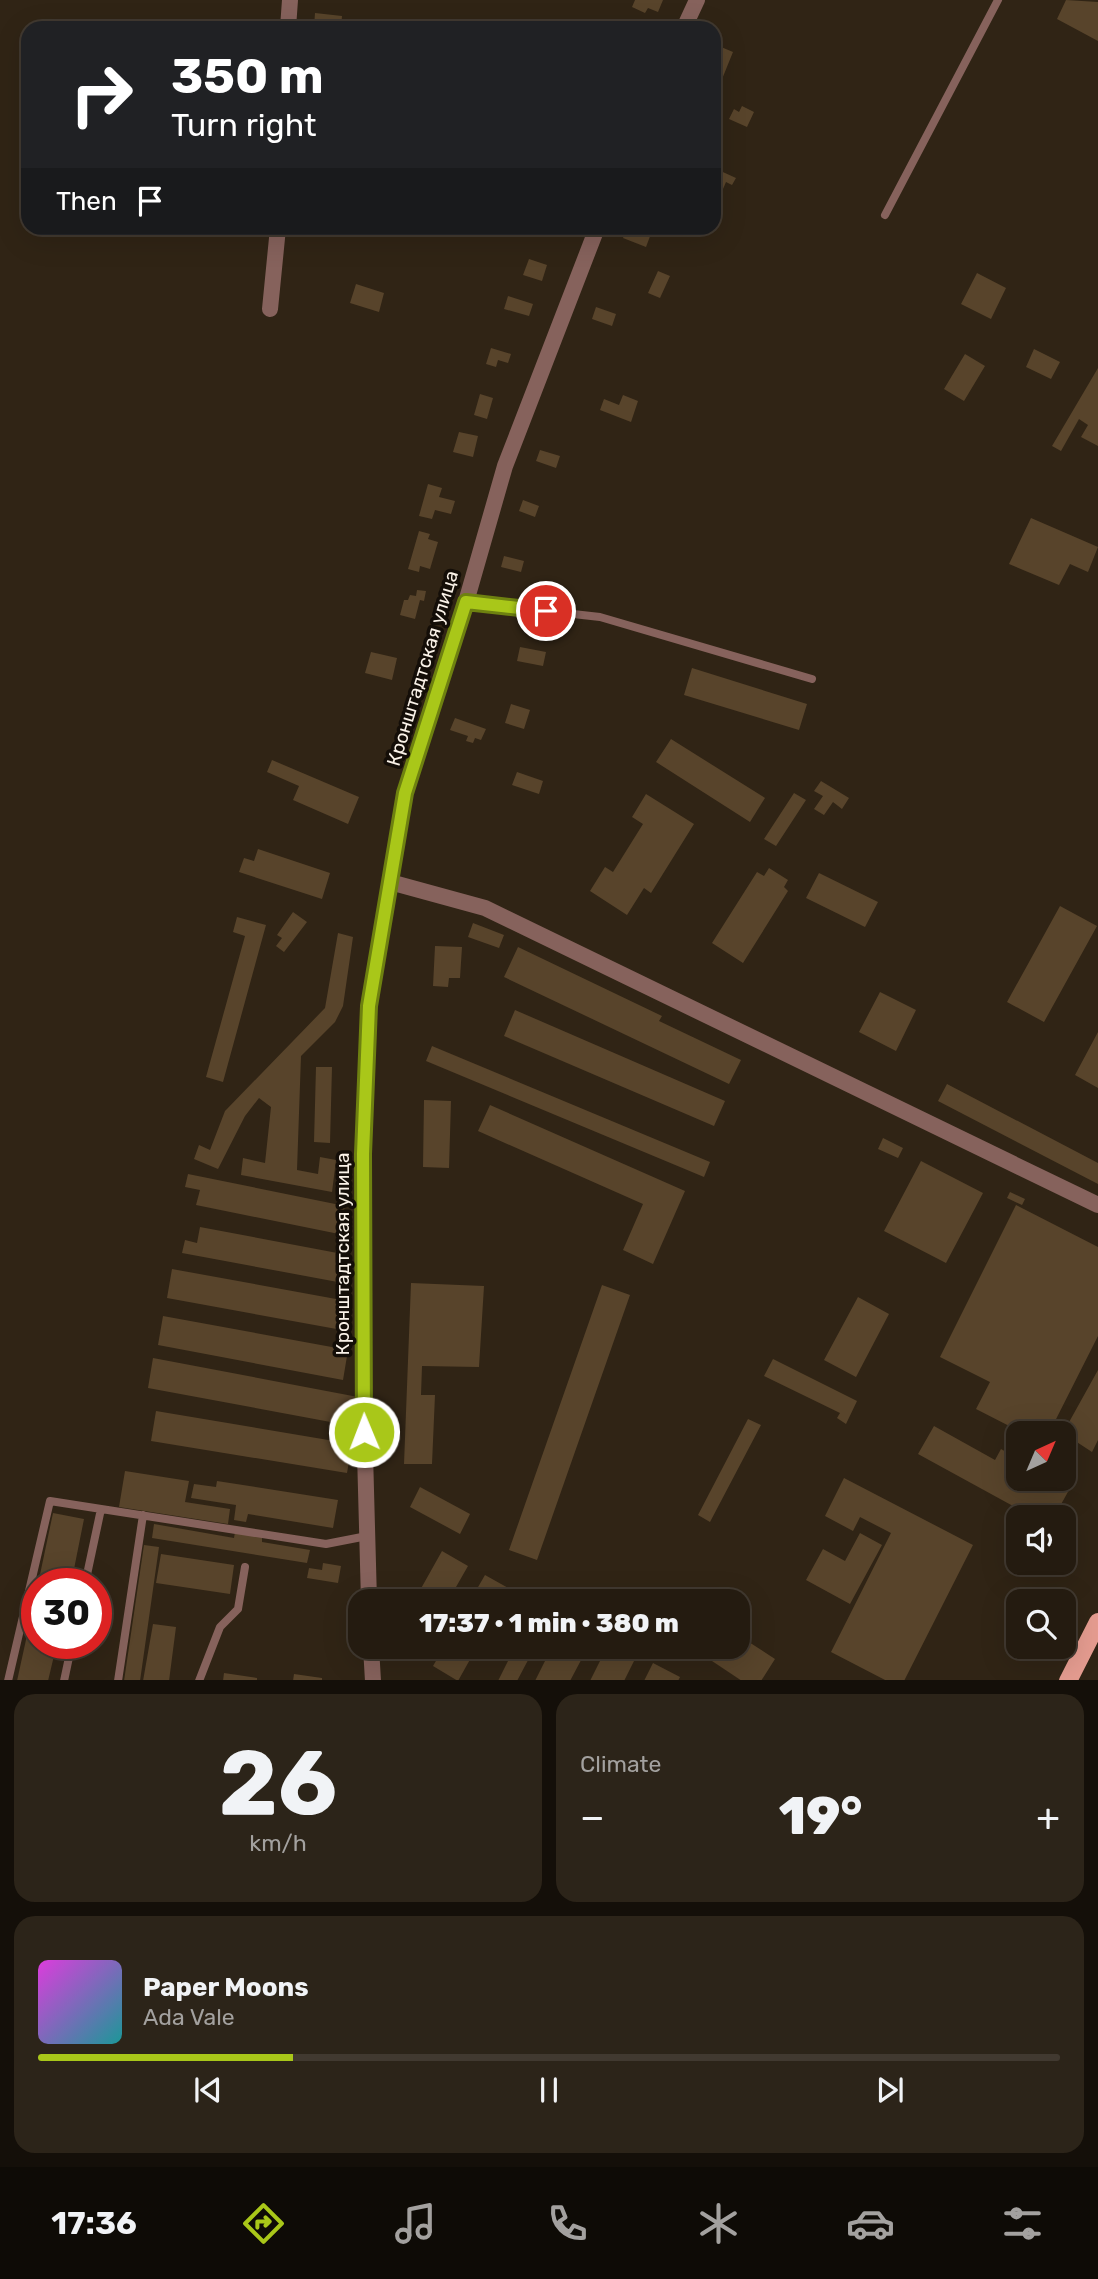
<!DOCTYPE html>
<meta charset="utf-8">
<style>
:root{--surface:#241b10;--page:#2c2419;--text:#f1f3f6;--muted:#a3a19f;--line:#413930;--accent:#a9c719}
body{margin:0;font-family:Rubik,sans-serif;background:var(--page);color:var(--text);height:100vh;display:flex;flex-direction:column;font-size:26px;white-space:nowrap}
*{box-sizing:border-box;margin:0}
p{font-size:23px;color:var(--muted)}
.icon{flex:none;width:38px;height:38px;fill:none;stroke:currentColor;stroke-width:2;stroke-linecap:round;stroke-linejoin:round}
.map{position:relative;height:1680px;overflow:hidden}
.side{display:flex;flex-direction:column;gap:14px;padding:14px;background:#140f09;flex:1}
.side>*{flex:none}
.guide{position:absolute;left:21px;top:21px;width:700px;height:214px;border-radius:21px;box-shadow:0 7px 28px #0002,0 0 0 2px var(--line);background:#202124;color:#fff;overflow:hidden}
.needle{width:46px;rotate:44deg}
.tools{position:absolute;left:1006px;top:1421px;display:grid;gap:14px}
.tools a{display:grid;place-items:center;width:70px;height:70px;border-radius:14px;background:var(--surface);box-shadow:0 7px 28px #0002,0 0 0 2px var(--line);font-size:35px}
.speed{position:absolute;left:21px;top:1568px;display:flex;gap:14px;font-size:35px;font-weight:700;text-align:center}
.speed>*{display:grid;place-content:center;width:91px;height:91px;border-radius:50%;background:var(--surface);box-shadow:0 7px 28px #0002,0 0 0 2px var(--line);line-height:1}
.speed .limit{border:10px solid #d22;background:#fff;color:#111}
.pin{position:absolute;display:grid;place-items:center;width:60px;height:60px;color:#fff;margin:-30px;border:4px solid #fff;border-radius:50%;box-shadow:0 2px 7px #0007}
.me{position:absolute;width:77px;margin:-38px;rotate:359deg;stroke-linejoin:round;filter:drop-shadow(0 0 5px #0008)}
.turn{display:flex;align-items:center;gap:24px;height:147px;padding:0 35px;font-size:32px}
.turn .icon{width:91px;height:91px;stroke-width:2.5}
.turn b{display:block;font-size:49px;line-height:60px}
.then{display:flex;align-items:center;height:66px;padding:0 35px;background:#0003;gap:14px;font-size:26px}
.big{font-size:52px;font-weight:800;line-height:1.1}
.side .widget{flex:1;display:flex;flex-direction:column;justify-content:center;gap:10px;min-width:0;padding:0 24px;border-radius:21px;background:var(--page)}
.side .dial{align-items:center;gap:0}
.dial b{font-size:91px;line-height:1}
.song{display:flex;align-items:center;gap:21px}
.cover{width:84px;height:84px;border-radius:10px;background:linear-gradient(135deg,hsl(300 70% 55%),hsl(180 70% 35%))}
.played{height:7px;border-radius:4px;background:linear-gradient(90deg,var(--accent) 25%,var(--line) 25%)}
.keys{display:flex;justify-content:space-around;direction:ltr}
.heat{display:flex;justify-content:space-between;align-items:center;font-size:38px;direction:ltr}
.side .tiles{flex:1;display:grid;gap:14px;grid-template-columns:1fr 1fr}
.widget:last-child{grid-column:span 2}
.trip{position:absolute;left:348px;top:1589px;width:402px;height:70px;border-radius:21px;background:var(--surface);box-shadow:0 7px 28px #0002,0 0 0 2px var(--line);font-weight:800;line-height:70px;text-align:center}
.menu{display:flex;height:112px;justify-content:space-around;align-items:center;background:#0e0b06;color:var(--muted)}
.menu .icon{width:49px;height:49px}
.menu .current{color:var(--accent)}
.menu b{font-size:32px;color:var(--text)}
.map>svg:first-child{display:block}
</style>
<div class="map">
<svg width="1098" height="1681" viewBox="0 0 1098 1681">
<rect width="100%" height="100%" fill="#302415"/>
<!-- building -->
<path fill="#58442b" d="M635 0H663L658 12 648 8 645 13 632 7Z
M1066 0 1098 2V41L1057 19Z
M315 13 342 16 341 28 314 27Z
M714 44 733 52 718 89 714 87Z
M742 106 754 112 747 127 729 119 734 109 739 112Z
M714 168 736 178 732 185 726 182 723 189 714 185Z
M627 228 652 231 646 247 623 238Z
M529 259 547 265 542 281 523 275Z
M658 271 670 276 660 298 648 293Z
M977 273 1006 288 991 319 961 304Z
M356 284 384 293 379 312 350 303Z
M508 296 533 304 529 316 504 309Z
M596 307 616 314 612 326 592 319Z
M491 348 511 354 508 363 498 360 496 367 486 364Z
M1034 349 1060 362 1051 379 1026 367Z
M965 354 985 366 964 401 944 389Z
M1098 368V446L1081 437 1088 425 1079 419 1061 451 1052 446Z
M480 394 493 398 487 419 474 415Z
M623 395 638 401 631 422 600 410 604 399 619 405Z
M459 432 478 436 473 457 453 452Z
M540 450 560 456 556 468 536 461Z
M428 484 442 488 439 497 455 501 451 514 435 510 432 519 419 516Z
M523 500 539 506 535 517 519 511Z
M1031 518 1098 547 1088 572 1070 564 1059 585 1009 564Z
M419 531 430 534 428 539 438 542 430 569 420 566 419 572 408 569Z
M504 556 524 561 521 572 501 567Z
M417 590 426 591 424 601 420 600 415 619 400 615 404 600H408L410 595 416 596Z
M520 647 546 652 543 666 517 661Z
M371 652 397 658 392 680 365 673Z
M692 668 807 704 799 730 684 695Z
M511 704 530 710 524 729 505 723Z
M455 718 486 729 481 740 475 738 473 743 466 741 468 736 450 730Z
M671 739 765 798 750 822 656 762Z
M272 760 359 797 348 824 293 800 299 786 267 772Z
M517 772 543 781 539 794 512 785Z
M821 781 849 798 842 809 833 802 824 815 814 809 823 796 814 791Z
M794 793 806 800 776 846 764 839Z
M646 794 694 824 651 893 644 888 627 915 590 891 605 867 613 872 643 824 632 817Z
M258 849 330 873 322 899 239 872 244 858 254 861Z
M769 868 788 880 784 887 788 891 743 963 712 943 757 872 764 876Z
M819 873 878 902 865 927 806 898Z
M1060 906 1097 926 1044 1022 1007 1002Z
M293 912 307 922 284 952 276 946 282 938 277 935Z
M237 917 266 925 223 1082 206 1077 245 936 233 932Z
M473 923 504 935 499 948 468 937Z
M338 933 353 937 343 1006 335 1022 301 1056 297 1170 318 1174 320 1157 336 1160 332 1192 241 1175 243 1158 265 1163 271 1107 259 1098 245 1116 218 1169 194 1159 199 1145 210 1150 225 1111 325 1008Z
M435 946 462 947 460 978H449L448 987 433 986Z
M518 947 662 1016 659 1021 741 1060 729 1084 504 977Z
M880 992 916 1010 896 1051 859 1032Z
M515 1010 725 1101 714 1126 504 1036Z
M1098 1032V1088L1075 1075Z
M432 1046 710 1162 704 1177 426 1061Z
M316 1067H332L330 1143 314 1142Z
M947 1084 1098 1163V1184L938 1101Z
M424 1100 451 1101 449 1168 423 1167Z
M490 1105 685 1191 653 1264 623 1250 643 1204 478 1131Z
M883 1138 903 1148 898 1158 878 1149Z
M921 1161 983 1193 946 1263 884 1231Z
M188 1174 345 1206 339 1234 196 1205 200 1190 185 1187Z
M1010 1192 1025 1199 1022 1205 1007 1198Z
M1016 1205 1098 1247V1336L1049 1433H1023L976 1409 990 1382 940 1357Z
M200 1227 348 1255 343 1283 182 1253 185 1240 197 1243Z
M172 1269 347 1301 342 1330 167 1298Z
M411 1283 484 1286 479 1367 422 1366 421 1395H435L432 1464H404Z
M602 1285 630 1295 537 1560 509 1550Z
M858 1297 889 1314 856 1377 824 1360Z
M163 1316 348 1350 343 1380 158 1345Z
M153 1358 358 1397 352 1426 148 1388Z
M773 1359 857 1401 846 1424 837 1418 840 1413 764 1376Z
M1098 1370V1440L1092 1452 1063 1433Z
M156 1411 352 1444 347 1473 151 1441Z
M748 1419 761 1425 710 1522 698 1515Z
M934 1426 995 1460 1001 1449 1018 1459V1479H1028L1049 1491 1054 1482 1069 1490 1054 1517H1033L918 1454Z
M125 1471 189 1481 185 1502 230 1509 228 1524 119 1507Z
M844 1478 973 1545 904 1681H887L831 1652 891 1533 860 1517 853 1531 825 1516Z
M217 1481 338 1500 333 1528 248 1514 246 1522 234 1520 236 1505 191 1498 194 1484 216 1487Z
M420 1487 470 1514 460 1534 410 1507Z
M53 1513 84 1519 71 1584H38Z
M154 1524 234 1538 235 1532 262 1536V1542L310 1550 307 1563 152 1538Z
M860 1533 882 1545 850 1604 806 1580 823 1549 845 1561Z
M144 1545 159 1547 140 1681H124Z
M442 1551 468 1566 448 1601H414Z
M161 1554 234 1565 230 1594 156 1583Z
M323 1563 341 1566 338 1583 307 1578 309 1568 322 1570Z
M485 1575 510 1589 503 1601H470Z
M36 1594 37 1643H57L48 1681H17Z
M153 1624 176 1627 169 1681H143Z
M738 1635 775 1659 761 1681H742L691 1647H738Z
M444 1647H477L458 1681 433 1666Z
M515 1647H535L517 1681H498Z
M552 1647H588L570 1681H535Z
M607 1647H621L637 1655 624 1681H590Z
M653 1663 680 1677 678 1681H644Z
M224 1673 257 1678V1681H223Z
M294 1674 322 1678V1681H293Z"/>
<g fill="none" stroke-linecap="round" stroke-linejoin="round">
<!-- service -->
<path stroke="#86625c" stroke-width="8" d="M885 215 998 0
M466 602 600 617 812 679
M85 1584 101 1509
M8 1681 50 1501 326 1544 367 1536
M64 1681 72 1643
M118 1681 143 1515
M199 1681 220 1627 238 1609 245 1567"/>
<!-- minor -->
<path stroke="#86625c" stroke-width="16" d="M288 28 290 0
M684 28 697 0
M270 309 278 228
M390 882 485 908 1098 1205
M369 1601 363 1379V1154L369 1006 405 793 466 602 505 466 597 228
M371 1647 373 1681"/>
<!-- primary -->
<path stroke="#e59c90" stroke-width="18" d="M1068 1681 1098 1622"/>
</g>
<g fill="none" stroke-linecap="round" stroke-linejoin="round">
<!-- route casing -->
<g stroke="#6e8110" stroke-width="18">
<path id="route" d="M364 1432 363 1154 369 1006 405 793 466 602 546 611"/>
</g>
<!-- route -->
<use href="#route" stroke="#a9c719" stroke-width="12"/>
</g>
<g text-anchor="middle" stroke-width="7" stroke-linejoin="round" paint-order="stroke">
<!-- street labels -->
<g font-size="19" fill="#faf2e8" stroke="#140e08">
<text transform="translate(422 668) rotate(-73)" y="7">Кронштадтская улица</text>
<text transform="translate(342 1254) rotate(-90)" y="7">Кронштадтская улица</text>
</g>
</g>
</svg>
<div class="tools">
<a><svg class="needle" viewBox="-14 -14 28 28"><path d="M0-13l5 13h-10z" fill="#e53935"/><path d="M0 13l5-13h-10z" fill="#a3a19f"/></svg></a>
<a><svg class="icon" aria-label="sound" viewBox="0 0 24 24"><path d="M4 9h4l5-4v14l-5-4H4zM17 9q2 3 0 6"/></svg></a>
<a><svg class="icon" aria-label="search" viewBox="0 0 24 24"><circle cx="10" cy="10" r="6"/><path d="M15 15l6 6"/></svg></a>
</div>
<div class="speed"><div class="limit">30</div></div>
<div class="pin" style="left:546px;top:611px;background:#d93025"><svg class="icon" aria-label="arrive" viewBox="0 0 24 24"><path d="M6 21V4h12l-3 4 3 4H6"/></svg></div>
<svg class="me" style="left:364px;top:1432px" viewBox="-20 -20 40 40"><circle r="17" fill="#a9c719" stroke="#fff" stroke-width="3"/><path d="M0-11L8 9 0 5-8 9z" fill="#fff"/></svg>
<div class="trip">17:37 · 1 min · 380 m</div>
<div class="guide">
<div class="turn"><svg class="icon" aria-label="right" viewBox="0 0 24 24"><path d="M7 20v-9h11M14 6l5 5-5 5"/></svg><div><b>350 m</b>Turn right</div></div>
<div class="then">Then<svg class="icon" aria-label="arrive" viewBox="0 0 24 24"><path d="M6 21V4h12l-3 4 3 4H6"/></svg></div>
</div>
</div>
<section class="side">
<div class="tiles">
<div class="widget dial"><b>26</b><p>km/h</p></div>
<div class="widget"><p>Climate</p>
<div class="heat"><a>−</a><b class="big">19°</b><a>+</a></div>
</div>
<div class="widget">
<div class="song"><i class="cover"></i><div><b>Paper Moons</b><p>Ada Vale</p></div></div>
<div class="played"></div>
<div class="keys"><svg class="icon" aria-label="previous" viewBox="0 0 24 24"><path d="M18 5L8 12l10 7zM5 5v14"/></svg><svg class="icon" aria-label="pause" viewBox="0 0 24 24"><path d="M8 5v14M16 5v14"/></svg><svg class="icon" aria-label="next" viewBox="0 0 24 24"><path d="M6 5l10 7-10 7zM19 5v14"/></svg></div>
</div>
</div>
</section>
<nav class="menu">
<b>17:36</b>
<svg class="icon current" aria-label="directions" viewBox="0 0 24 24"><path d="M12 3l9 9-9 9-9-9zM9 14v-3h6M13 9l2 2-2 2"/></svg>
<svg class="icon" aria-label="music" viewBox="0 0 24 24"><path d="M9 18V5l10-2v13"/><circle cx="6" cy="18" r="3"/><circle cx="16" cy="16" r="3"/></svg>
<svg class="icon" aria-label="phone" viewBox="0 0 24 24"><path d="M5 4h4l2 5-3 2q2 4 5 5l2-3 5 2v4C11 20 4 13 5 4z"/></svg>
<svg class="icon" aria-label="climate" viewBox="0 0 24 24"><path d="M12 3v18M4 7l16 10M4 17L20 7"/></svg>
<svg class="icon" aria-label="car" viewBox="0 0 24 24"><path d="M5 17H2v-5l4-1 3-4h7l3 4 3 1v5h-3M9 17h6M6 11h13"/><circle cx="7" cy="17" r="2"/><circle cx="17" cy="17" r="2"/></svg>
<svg class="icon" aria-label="filters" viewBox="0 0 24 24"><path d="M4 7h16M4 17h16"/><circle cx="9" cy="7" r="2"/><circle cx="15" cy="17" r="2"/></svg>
</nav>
